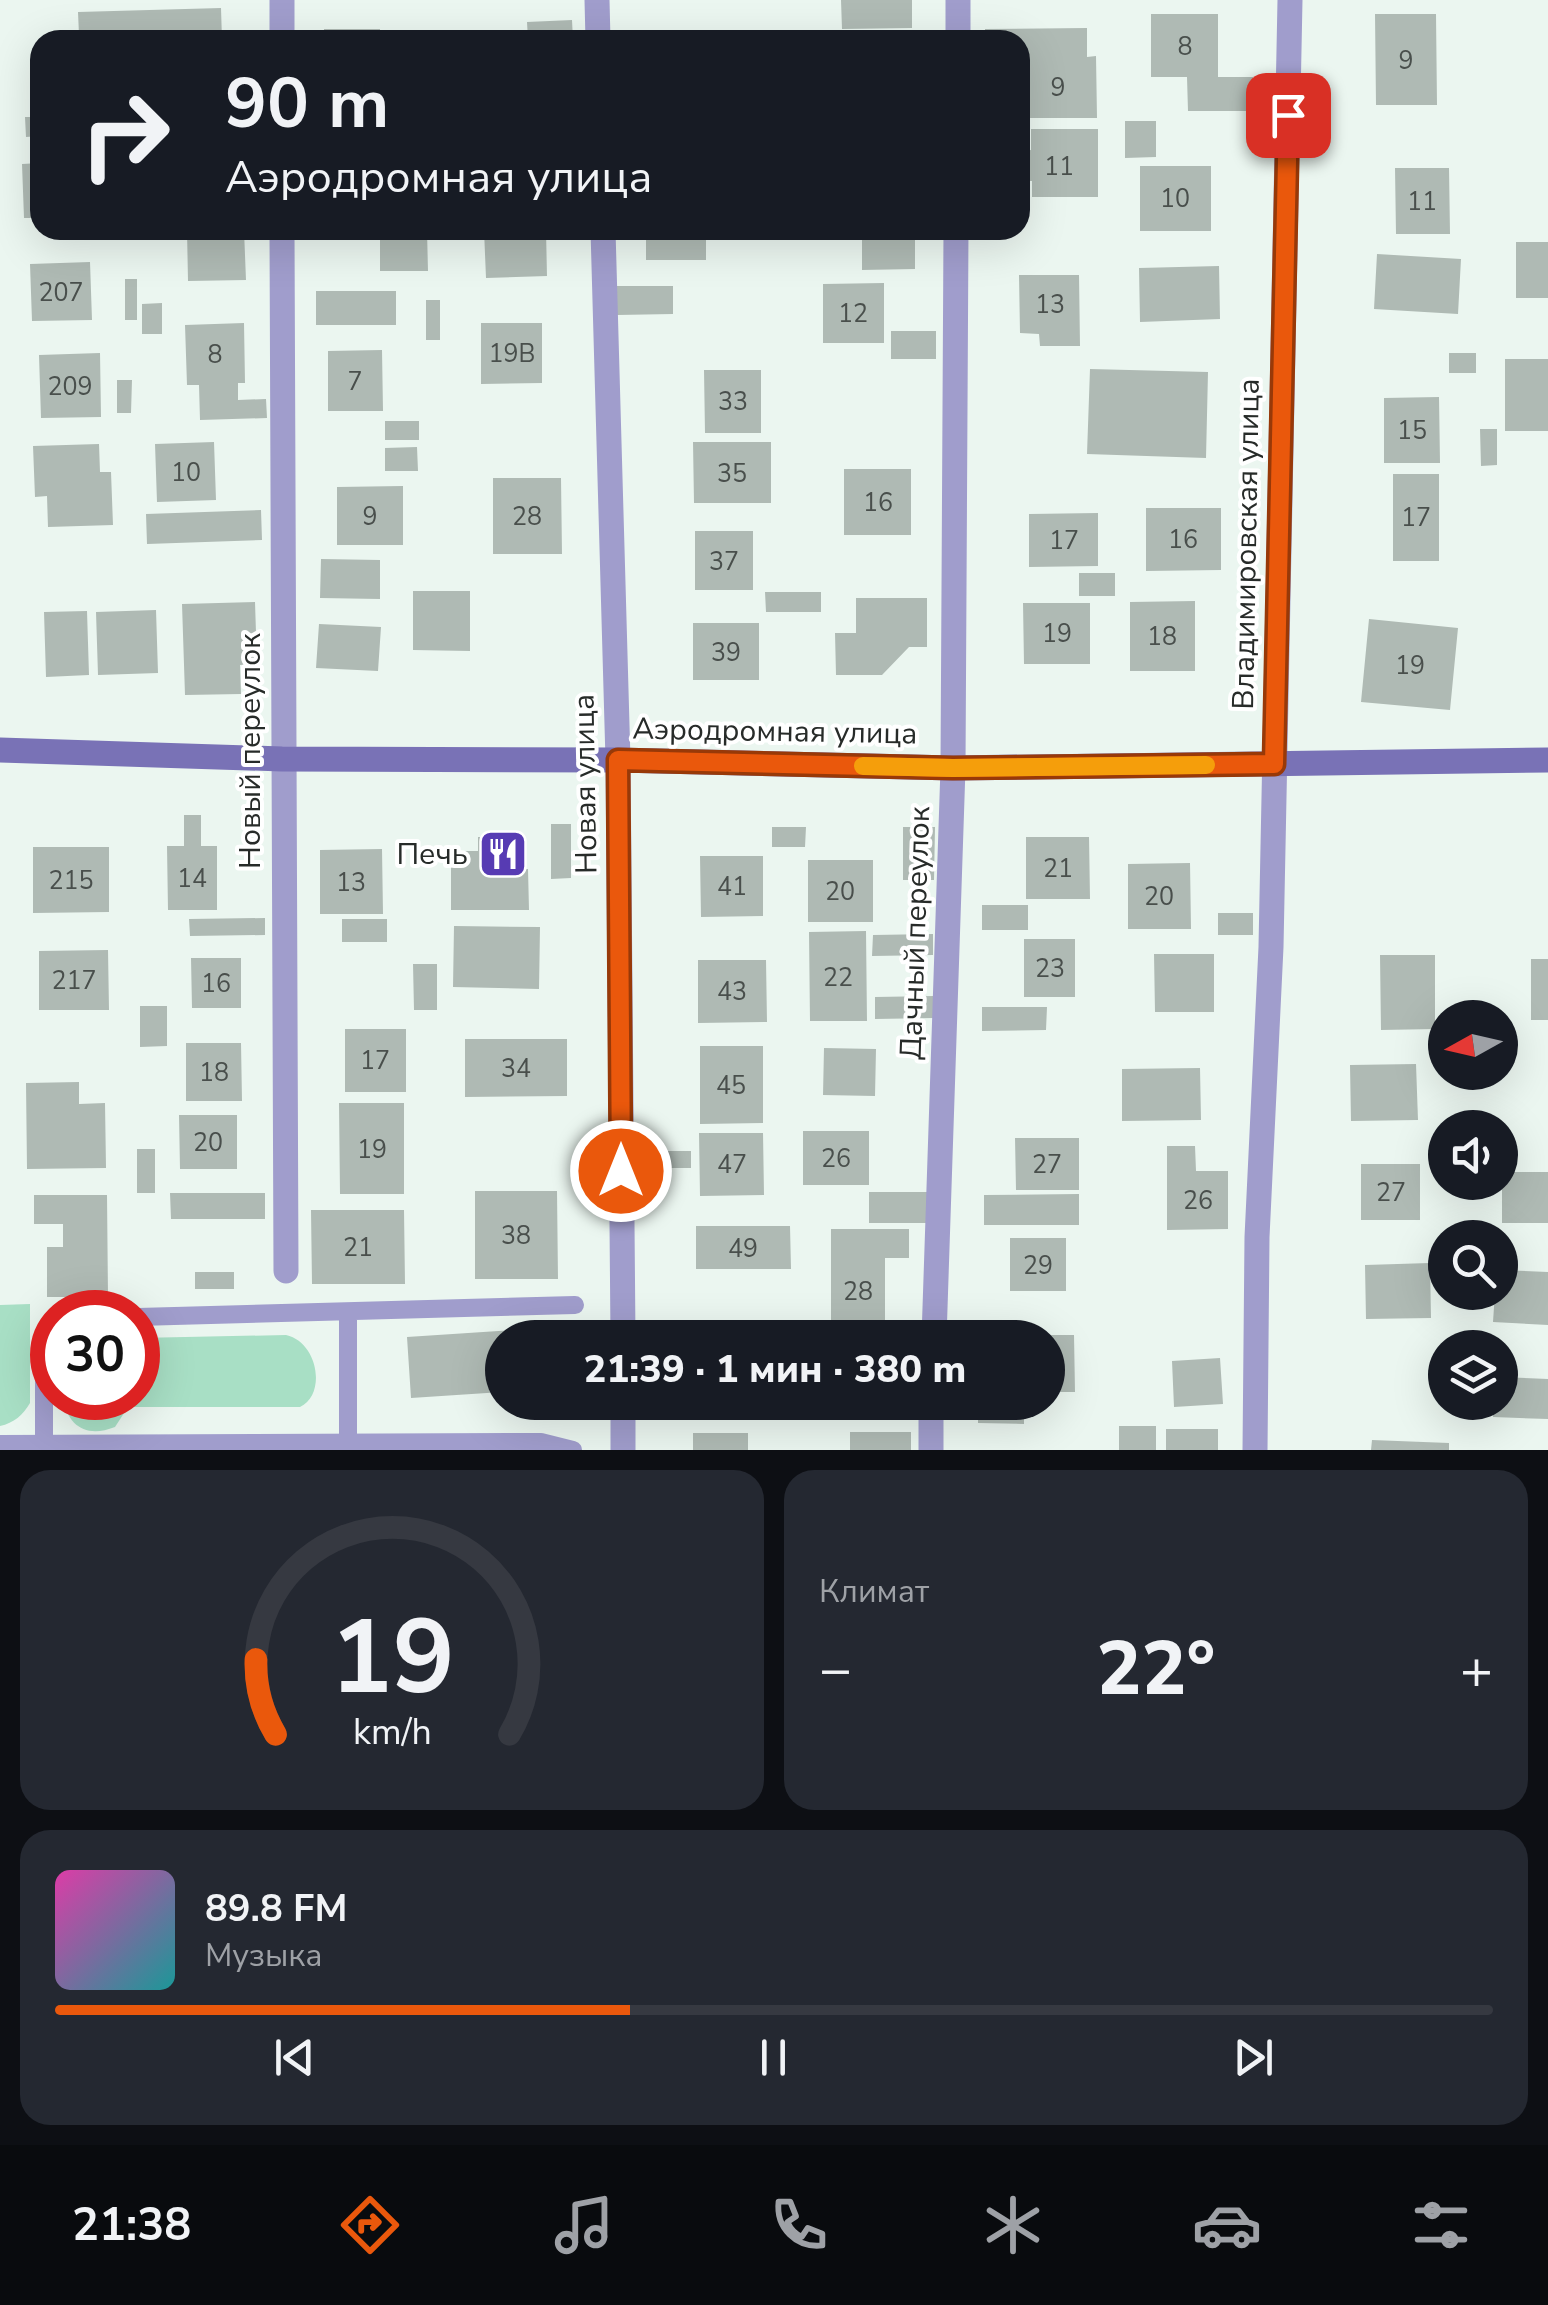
<!DOCTYPE html>
<html lang="ru">
<meta charset="utf-8">
<style>
:root{--surface:#171b24;--page:#242831;--text:#f1f3f6;--muted:#9ea1a6;--line:#363941;--accent:#ea580c}
body{margin:0;font-family:"Nunito Sans",sans-serif;background:var(--page);color:var(--text);height:100vh;display:flex;flex-direction:column;font-size:38px;white-space:nowrap}
*{box-sizing:border-box;margin:0}
p{font-size:32px;color:var(--muted)}
.icon{flex:none;width:55px;height:55px;fill:none;stroke:currentColor;stroke-width:2;stroke-linecap:round;stroke-linejoin:round}
.map{position:relative;height:1450px;overflow:hidden}
.sheet{display:flex;flex-direction:column;gap:20px;padding:20px;background:#0d0f14;flex:1}
.sheet>*{flex:none}
.banner{position:absolute;left:30px;top:30px;width:1000px;height:210px;border-radius:30px;box-shadow:0 10px 40px #0002;background:#171b24;color:var(--text);overflow:hidden}
.needle{width:65px;rotate:262deg}
.fabs{position:absolute;left:1428px;top:1000px;display:grid;gap:20px}
.fabs a{display:grid;place-items:center;width:90px;height:90px;border-radius:50%;background:var(--surface);box-shadow:0 10px 40px #0002;font-size:50px}
.speed{position:absolute;left:30px;top:1290px;display:flex;gap:20px;font-size:50px;font-weight:700;text-align:center}
.speed>*{display:grid;place-content:center;width:130px;height:130px;border-radius:50%;background:var(--surface);box-shadow:0 10px 40px #0002;line-height:1}
.speed .limit{border:15px solid #d22;background:#fff;color:#111}
.pin{position:absolute;display:grid;place-items:center;width:85px;height:85px;color:#fff;margin:-42px;border-radius:20px;box-shadow:0 5px 15px #0006}
.me{position:absolute;width:110px;margin:-55px;rotate:0deg;stroke-linejoin:round;filter:drop-shadow(0 0 8px #0008)}
.turn{display:flex;align-items:center;gap:35px;height:210px;padding:0 30px;font-size:45px}
.turn .icon{width:130px;height:130px;stroke-width:2.5}
.turn b{display:block;font-size:70px;line-height:85px}
.big{font-size:75px;font-weight:800;line-height:1.1}
.sheet .card{flex:1;display:flex;flex-direction:column;justify-content:center;gap:15px;min-width:0;padding:0 35px;border-radius:30px;background:var(--page)}
.sheet .dial{align-items:center;gap:0}
.dial svg{height:260px;overflow:visible;fill:none;stroke:var(--line);stroke-width:7;stroke-linecap:round;text-anchor:middle}
.dial text{fill:var(--text);stroke:none}
.song{display:flex;align-items:center;gap:30px}
.cover{width:120px;height:120px;border-radius:15px;background:linear-gradient(135deg,hsl(320 70% 55%),hsl(180 70% 35%))}
.played{height:10px;border-radius:5px;background:linear-gradient(90deg,var(--accent) 40%,var(--line) 40%)}
.keys{display:flex;justify-content:space-around;direction:ltr}
.heat{display:flex;justify-content:space-between;align-items:center;font-size:55px;direction:ltr}
.sheet .tiles{flex:1;display:grid;gap:20px;grid-template-columns:1fr 1fr}
.card:last-child{grid-column:span 2}
.trip{position:absolute;left:485px;top:1320px;width:580px;height:100px;border-radius:50px;background:var(--surface);box-shadow:0 10px 40px #0002;font-weight:800;line-height:100px;text-align:center}
.tab-bar{display:flex;height:160px;justify-content:space-around;align-items:center;background:#090b0e;color:var(--muted)}
.tab-bar .icon{width:70px;height:70px}
.tab-bar .active{color:var(--accent)}
.tab-bar b{font-size:45px;color:var(--text)}
.map>svg:first-child{display:block}
</style>
<div class="map">
<svg width="1548" height="1450" viewBox="0 0 1548 1450">
<rect width="100%" height="100%" fill="#ebf6f0"/>
<!-- green -->
<path fill="#a8dfc5" d="M30 1304V1403C23 1415 14 1423 0 1426V1305Z
M286 1335C318 1342 327 1394 300 1407H128L115 1427C87 1438 68 1427 63 1398H138V1338Z"/>
<!-- building -->
<path fill="#afbab4" d="M841 0H912V28L842 29Z
M221 8 222 40H59V36L79 35 78 12Z
M1151 14H1218V77H1253V111H1188L1187 77H1151Z
M1375 14H1436L1437 105H1376Z
M572 20 573 40H528L527 22Z
M1087 28V57L1096 56 1097 118H1020V40H985V29Z
M324 29H380V40H324Z
M25 117H40V136L26 137Z
M1125 121H1156V157L1125 158Z
M1031 129H1098V197H1032V181H1020V151L1031 150Z
M40 163V218H24L22 164Z
M1140 166H1211V231H1140Z
M1395 168H1449L1450 234H1396Z
M187 230H244L246 280 188 281Z
M380 230H427L428 271H380Z
M484 230H546L547 276 486 278Z
M646 230H706V260H646Z
M862 230H915V269L862 270Z
M1516 242H1548V298H1516Z
M1377 254 1461 259 1458 314 1374 309Z
M90 262 92 320 32 321 30 264Z
M1219 266 1220 319 1140 322 1139 268Z
M1019 275H1079L1080 346H1040L1039 334 1020 333Z
M125 279H137V320H125Z
M884 283V343H823V284Z
M617 286H673V314L617 315Z
M316 291H396V325H316Z
M426 300H440V340H426Z
M162 303V334H142V304Z
M244 323 245 383H238V400L266 399 267 418 200 420 199 385H187L185 325Z
M481 323H542V383L481 384Z
M891 331H936V359H891Z
M382 350 383 411H328V351Z
M100 353 101 417 41 418 39 355Z
M1449 353H1476V373H1449Z
M1505 359H1548V431H1505Z
M1090 369 1208 372 1206 458 1087 454Z
M704 370H761V433H705Z
M117 380H132L131 413H117Z
M1439 397 1440 463H1384V398Z
M385 421H419V440H385Z
M1480 429H1497V465L1481 466Z
M214 442 216 500 157 502 155 444Z
M693 442H771V503H694Z
M99 444 100 472H111L113 525 48 527 47 496 35 497 33 446Z
M417 447 418 471H385V448Z
M844 469H911V535H844Z
M1393 474H1439V561H1393Z
M493 478H561L562 554H493Z
M403 486V545H337V487Z
M1146 508H1221V570L1146 571Z
M261 510 262 540 147 544 146 514Z
M1098 513V566L1029 567V514Z
M695 531H753V590H695Z
M321 559 380 560V599L320 598Z
M1079 573H1115V596H1079Z
M413 591H470V651L413 650Z
M765 592H821V612H766Z
M856 598H927V647H909L882 675H836L835 633H856Z
M1195 601V671H1130V602Z
M255 602 257 664 240 665 241 694 185 695 182 604Z
M1023 603H1090V664H1024Z
M156 610 158 673 98 675 96 612Z
M87 611 89 675 46 677 44 612Z
M1369 619 1458 628 1450 710 1361 702Z
M693 623H759V680H693Z
M319 624 381 627 378 671 316 668Z
M184 815H201V846H217V910H168L167 846H184Z
M551 824H571V878L551 879Z
M772 827H806L805 847H772Z
M903 827H935L934 880H903Z
M478 837H513V869H528L529 910H451V851H478Z
M1026 837H1089L1090 899H1026Z
M33 847H109V912L33 913Z
M382 849 383 914H320V850Z
M700 856H763V916L701 917Z
M808 860H873V922H808Z
M1190 863 1191 929H1128V864Z
M982 905H1028V930H982Z
M1218 913H1253V935H1218Z
M265 918V935L190 936 189 919Z
M342 919H387V942H342Z
M454 926 540 927 539 989 453 987Z
M866 931 867 1021H810L809 932Z
M933 934V955L872 956 873 935Z
M1024 939H1075V997H1024Z
M108 950 109 1010H39V951Z
M1154 954H1214V1012H1155Z
M1380 955H1435V1029L1381 1030Z
M191 958H241V1008H192Z
M1531 959H1548V1020H1531Z
M698 960H766L767 1022 698 1023Z
M413 964H437V1010H414Z
M934 996V1018L875 1019V997Z
M140 1006H167V1046L140 1047Z
M982 1007H1047L1046 1030 982 1031Z
M345 1029H406V1092H345Z
M465 1039H567V1096L465 1097Z
M186 1043H241L242 1101H186Z
M700 1046H763V1123L700 1124Z
M824 1048 876 1049 875 1096 823 1095Z
M1416 1064 1418 1120 1351 1121 1350 1065Z
M1200 1068 1201 1120 1122 1121V1069Z
M79 1082V1104L105 1103 106 1168 27 1169 26 1083Z
M339 1103H404V1194H340Z
M179 1115H237V1169H180Z
M803 1131H869V1185H803Z
M699 1133H763L764 1195 700 1196Z
M1015 1138H1079V1190H1016Z
M1167 1146H1195L1196 1171H1228V1229L1167 1230Z
M137 1149H155V1193H137Z
M659 1151H691V1168H659Z
M1361 1164H1420V1220H1361Z
M1502 1172H1548V1223H1502Z
M475 1191H557L558 1279H475Z
M869 1192H931V1223H869Z
M170 1193H265V1219H171Z
M1079 1194V1225H984V1195Z
M34 1195H107L108 1297H47V1247H63V1224H34Z
M311 1210H404L405 1284H312Z
M696 1226H790L791 1269H696Z
M831 1229H909V1258H885V1325H831Z
M1010 1238H1066V1291H1010Z
M1430 1263 1431 1318 1366 1319 1365 1265Z
M1500 1270 1548 1272V1325L1493 1322 1495 1292H1500Z
M195 1272H234V1289H195Z
M559 1327V1338H502V1392L411 1398 407 1337Z
M697 1328H758V1338H697Z
M1048 1335H1074L1075 1392H1048Z
M1220 1358 1223 1404 1174 1407 1172 1361Z
M1500 1377 1548 1379V1419L1493 1417 1494 1402H1500Z
M692 1402H748V1420H692Z
M842 1402H926V1418H842Z
M978 1402H1024V1424L978 1423Z
M1119 1426H1156V1450H1119Z
M1166 1429H1218V1450H1166Z
M850 1432H911V1450H850Z
M693 1433H748V1450H693Z
M1372 1440 1449 1443V1450H1371Z"/>
<g fill="none" stroke-linecap="round" stroke-linejoin="round">
<!-- lane -->
<path stroke="#a09dcc" stroke-width="18" d="M138 1317 575 1305
M348 1442V1313
M0 1444 541 1442 573 1450
M44 1444V1353L52 1336"/>
<!-- street -->
<path stroke="#a09dcc" stroke-width="25" d="M282 0V40
M597 0 598 40
M958 40V0
M282 230 286 1271
M603 230 618 760 623 1338
M934 1338 953 768 956 230
M623 1402V1450
M931 1450V1402
M1255 1450 1257 1237 1271 947 1290 0"/>
<!-- secondary -->
<path stroke="#7972b6" stroke-width="25" d="M0 750 282 759 618 760 953 768 1548 760"/>
</g>
<g fill="none" stroke-linecap="round" stroke-linejoin="round">
<!-- route casing -->
<g stroke="#983908" stroke-width="25">
<path id="route" d="M621 1171 618 760 953 768 1274 764 1288 115"/>
</g>
<!-- route -->
<use href="#route" stroke="#ea580c" stroke-width="18"/>
<!-- slow -->
<path stroke="#f59e0b" stroke-width="18" d="M863 766 953 768 1206 765"/>
</g>
<!-- icons -->
<defs>
<g id="restaurant-square" transform="scale(2.5)"><rect x="-9" y="-9" width="18" height="18" rx="4" fill="#573bb3" stroke="#fff"/><path d="M-5-6h1v4h1v-4h1v4h1v-4h1v5L-1.5 .5V6h-2V.5L-5-1ZM5-6V6H3V1.5H1.5Q1.5-4 5-6Z" fill="#fff"/></g>
</defs>
<g fill-rule="evenodd">
<use href="#restaurant-square" x="503" y="854"/>
</g>
<g text-anchor="middle" stroke-width="8" stroke-linejoin="round" paint-order="stroke">
<!-- number labels -->
<g font-size="25" fill="#494f4c">
<text x="1185" y="55">8</text>
<text x="1406" y="69">9</text>
<text x="1058" y="96">9</text>
<text x="1059" y="175">11</text>
<text x="1175" y="207">10</text>
<text x="1422" y="210">11</text>
<text x="61" y="301">207</text>
<text x="1050" y="313">13</text>
<text x="853" y="322">12</text>
<text x="512" y="362">19В</text>
<text x="215" y="363">8</text>
<text x="355" y="390">7</text>
<text x="70" y="395">209</text>
<text x="733" y="410">33</text>
<text x="1412" y="439">15</text>
<text x="186" y="481">10</text>
<text x="732" y="482">35</text>
<text x="878" y="511">16</text>
<text x="370" y="525">9</text>
<text x="527" y="525">28</text>
<text x="1416" y="526">17</text>
<text x="1183" y="548">16</text>
<text x="1064" y="549">17</text>
<text x="724" y="570">37</text>
<text x="1057" y="642">19</text>
<text x="1162" y="645">18</text>
<text x="726" y="661">39</text>
<text x="1410" y="674">19</text>
<text x="1058" y="877">21</text>
<text x="192" y="887">14</text>
<text x="71" y="889">215</text>
<text x="351" y="891">13</text>
<text x="732" y="895">41</text>
<text x="840" y="900">20</text>
<text x="1159" y="905">20</text>
<text x="1050" y="977">23</text>
<text x="838" y="986">22</text>
<text x="74" y="989">217</text>
<text x="216" y="992">16</text>
<text x="732" y="1000">43</text>
<text x="375" y="1069">17</text>
<text x="516" y="1077">34</text>
<text x="214" y="1081">18</text>
<text x="731" y="1094">45</text>
<text x="208" y="1151">20</text>
<text x="372" y="1158">19</text>
<text x="836" y="1167">26</text>
<text x="732" y="1173">47</text>
<text x="1047" y="1173">27</text>
<text x="1391" y="1201">27</text>
<text x="1198" y="1209">26</text>
<text x="516" y="1244">38</text>
<text x="358" y="1256">21</text>
<text x="743" y="1257">49</text>
<text x="1038" y="1274">29</text>
<text x="858" y="1300">28</text>
</g>
<!-- street labels -->
<g font-size="30" fill="#272b29" stroke="#fff">
<text transform="translate(1246 544) rotate(-89)" y="10">Владимировская улица</text>
<text transform="translate(775 731) rotate(1)" y="10">Аэродромная улица</text>
<text transform="translate(250 751) rotate(-90)" y="10">Новый переулок</text>
<text transform="translate(585 784) rotate(-91)" y="10">Новая улица</text>
<text transform="translate(915 933) rotate(-88)" y="10">Дачный переулок</text>
</g>
<!-- poi labels -->
<g font-size="30" fill="#272b29" stroke="#fff" text-anchor="end">
<text x="468" y="864">Печь</text>
</g>
</g>
</svg>
<div class="fabs">
<a><svg class="needle" viewBox="-14 -14 28 28"><path d="M0-13l5 13h-10z" fill="#e53935"/><path d="M0 13l5-13h-10z" fill="#9ea1a6"/></svg></a>
<a><svg class="icon" aria-label="sound" viewBox="0 0 24 24"><path d="M4 9h4l5-4v14l-5-4H4zM17 9q2 3 0 6"/></svg></a>
<a><svg class="icon" aria-label="search" viewBox="0 0 24 24"><circle cx="10" cy="10" r="6"/><path d="M15 15l6 6"/></svg></a>
<a><svg class="icon" aria-label="layers" viewBox="0 0 24 24"><path d="M12 4l9 5-9 5-9-5zM3 14l9 5 9-5"/></svg></a>
</div>
<div class="speed"><div class="limit">30</div></div>
<div class="pin" style="left:1288px;top:115px;background:#d93025"><svg class="icon" aria-label="arrive" viewBox="0 0 24 24"><path d="M6 21V4h12l-3 4 3 4H6"/></svg></div>
<svg class="me" style="left:621px;top:1171px" viewBox="-20 -20 40 40"><circle r="17" fill="#ea580c" stroke="#fff" stroke-width="3"/><path d="M0-11L8 9 0 5-8 9z" fill="#fff"/></svg>
<div class="trip">21:39 · 1 мин · 380 m</div>
<div class="banner">
<div class="turn"><svg class="icon" aria-label="right" viewBox="0 0 24 24"><path d="M7 20v-9h11M14 6l5 5-5 5"/></svg><div><b>90 m</b>Аэродромная улица</div></div>
</div>
</div>
<section class="sheet">
<div class="tiles">
<div class="card dial"><svg viewBox="0 0 100 80">
<path d="M14 69A42 42 0 1 1 86 69"/>
<path d="M14 69A42 42 0 0 1 8 46" stroke="#ea580c"/>
<text x="50" y="56" font-size="32" font-weight="700">19</text>
<text x="50" y="72" font-size="11">km/h</text>
</svg></div>
<div class="card"><p>Климат</p>
<div class="heat"><a>−</a><b class="big">22°</b><a>+</a></div>
</div>
<div class="card">
<div class="song"><i class="cover"></i><div><b>89.8 FM</b><p>Музыка</p></div></div>
<div class="played"></div>
<div class="keys"><svg class="icon" aria-label="previous" viewBox="0 0 24 24"><path d="M18 5L8 12l10 7zM5 5v14"/></svg><svg class="icon" aria-label="pause" viewBox="0 0 24 24"><path d="M8 5v14M16 5v14"/></svg><svg class="icon" aria-label="next" viewBox="0 0 24 24"><path d="M6 5l10 7-10 7zM19 5v14"/></svg></div>
</div>
</div>
</section>
<nav class="tab-bar">
<b>21:38</b>
<svg class="icon active" aria-label="directions" viewBox="0 0 24 24"><path d="M12 3l9 9-9 9-9-9zM9 14v-3h6M13 9l2 2-2 2"/></svg>
<svg class="icon" aria-label="music" viewBox="0 0 24 24"><path d="M9 18V5l10-2v13"/><circle cx="6" cy="18" r="3"/><circle cx="16" cy="16" r="3"/></svg>
<svg class="icon" aria-label="phone" viewBox="0 0 24 24"><path d="M5 4h4l2 5-3 2q2 4 5 5l2-3 5 2v4C11 20 4 13 5 4z"/></svg>
<svg class="icon" aria-label="climate" viewBox="0 0 24 24"><path d="M12 3v18M4 7l16 10M4 17L20 7"/></svg>
<svg class="icon" aria-label="car" viewBox="0 0 24 24"><path d="M5 17H2v-5l4-1 3-4h7l3 4 3 1v5h-3M9 17h6M6 11h13"/><circle cx="7" cy="17" r="2"/><circle cx="17" cy="17" r="2"/></svg>
<svg class="icon" aria-label="filters" viewBox="0 0 24 24"><path d="M4 7h16M4 17h16"/><circle cx="9" cy="7" r="2"/><circle cx="15" cy="17" r="2"/></svg>
</nav>
